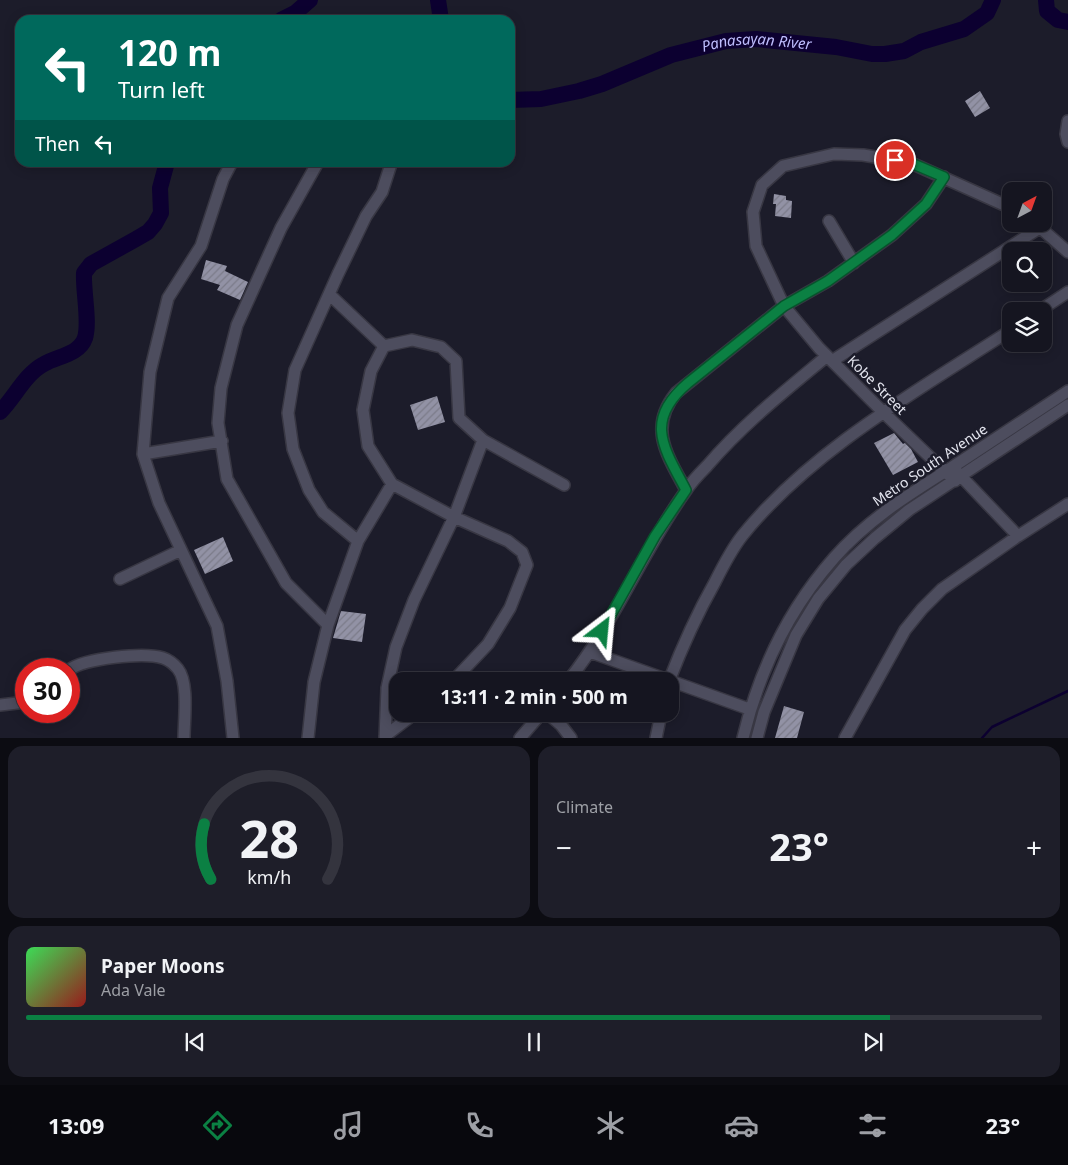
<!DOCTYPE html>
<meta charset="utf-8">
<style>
:root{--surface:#151520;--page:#1e1e29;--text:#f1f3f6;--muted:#9d9fa5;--line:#34343e;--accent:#0b8043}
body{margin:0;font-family:"Noto Sans",sans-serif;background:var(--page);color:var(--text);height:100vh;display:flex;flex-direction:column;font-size:19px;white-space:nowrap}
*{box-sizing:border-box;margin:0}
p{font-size:16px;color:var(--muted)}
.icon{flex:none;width:28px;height:28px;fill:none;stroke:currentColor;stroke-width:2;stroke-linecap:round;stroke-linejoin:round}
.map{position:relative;height:738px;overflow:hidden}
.side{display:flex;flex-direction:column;gap:8px;padding:8px;background:#0c0c12;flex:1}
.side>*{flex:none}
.banner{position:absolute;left:15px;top:15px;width:500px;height:152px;border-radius:15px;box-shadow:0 2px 12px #0003,0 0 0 1px var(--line);background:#00695c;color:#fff;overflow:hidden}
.needle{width:32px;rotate:41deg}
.tools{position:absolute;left:1002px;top:182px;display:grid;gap:10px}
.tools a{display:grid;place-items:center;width:50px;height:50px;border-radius:10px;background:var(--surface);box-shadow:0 2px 12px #0003,0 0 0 1px var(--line);font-size:25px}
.speed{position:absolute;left:15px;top:658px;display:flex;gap:10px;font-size:25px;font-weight:700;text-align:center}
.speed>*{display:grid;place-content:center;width:65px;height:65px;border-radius:50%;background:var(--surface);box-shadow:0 2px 12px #0003,0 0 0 1px var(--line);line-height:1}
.speed .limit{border:8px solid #d22;background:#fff;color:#111}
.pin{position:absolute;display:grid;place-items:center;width:42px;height:42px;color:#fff;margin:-21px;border:2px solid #fff;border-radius:50%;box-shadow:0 1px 5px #0007}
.me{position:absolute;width:55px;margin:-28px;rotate:29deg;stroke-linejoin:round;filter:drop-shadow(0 0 4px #0008)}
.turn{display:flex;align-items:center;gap:18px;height:105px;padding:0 20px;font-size:22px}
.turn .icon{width:65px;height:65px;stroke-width:2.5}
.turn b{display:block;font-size:35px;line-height:42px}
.then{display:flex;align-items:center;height:48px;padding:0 20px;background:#0003;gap:10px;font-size:19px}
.big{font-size:38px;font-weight:700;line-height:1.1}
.side .tile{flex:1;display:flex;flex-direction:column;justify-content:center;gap:8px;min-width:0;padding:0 18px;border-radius:15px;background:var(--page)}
.side .dial{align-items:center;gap:0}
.dial svg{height:130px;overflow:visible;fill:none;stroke:var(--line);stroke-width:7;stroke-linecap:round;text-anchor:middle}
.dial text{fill:var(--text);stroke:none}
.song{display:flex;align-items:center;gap:15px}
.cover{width:60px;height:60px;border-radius:8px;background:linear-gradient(135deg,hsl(130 70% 55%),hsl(0 70% 35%))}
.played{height:5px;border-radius:2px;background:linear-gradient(90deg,var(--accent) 85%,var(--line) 85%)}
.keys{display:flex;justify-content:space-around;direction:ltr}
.heat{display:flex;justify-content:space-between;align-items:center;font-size:28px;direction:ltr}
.side .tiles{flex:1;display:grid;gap:8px;grid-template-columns:1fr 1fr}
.tile:last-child{grid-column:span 2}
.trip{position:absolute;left:389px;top:672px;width:290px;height:50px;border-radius:15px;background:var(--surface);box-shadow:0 2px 12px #0003,0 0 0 1px var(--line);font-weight:700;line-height:50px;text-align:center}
.tabs{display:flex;height:80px;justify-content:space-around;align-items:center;background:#08080d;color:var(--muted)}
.tabs .icon{width:35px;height:35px}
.tabs .current{color:var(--accent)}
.tabs b{font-size:22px;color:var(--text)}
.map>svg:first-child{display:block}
</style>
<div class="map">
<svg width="1068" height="738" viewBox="0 0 1068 738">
<defs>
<pattern id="building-hatch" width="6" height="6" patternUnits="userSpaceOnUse" patternTransform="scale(1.25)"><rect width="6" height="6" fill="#9292a5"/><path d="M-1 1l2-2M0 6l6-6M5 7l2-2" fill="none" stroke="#7b7b89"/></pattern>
</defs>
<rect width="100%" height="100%" fill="#1c1c2a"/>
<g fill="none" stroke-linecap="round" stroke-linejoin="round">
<!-- stream -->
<path stroke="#0c0030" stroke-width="2.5" d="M982 738 992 727 1068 691"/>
<!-- river -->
<g stroke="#0c0030" stroke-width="16">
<path d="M438 0 441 20"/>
<path d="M1046 0 1047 11 1058 20 1068 22"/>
<path d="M281 20 295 13 310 0"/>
<path id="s1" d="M510 100 541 99 579 91 602 84 671 55 726 41 756 39 836 47 872 54H885L904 51 921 42 964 29 987 13 993 0"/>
<path d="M0 412C15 397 25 374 44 364 57 356 79 355 85 338 90 322 83 291 84 273L91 264 136 239 148 232 155 224 161 213 160 188 167 162"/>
</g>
</g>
<!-- building -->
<path fill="url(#building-hatch)" d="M980 91 990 108 975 117 965 101Z
M774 194 786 196V200L792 201 791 218 775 216 776 204H773Z
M206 260 227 266 225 271 248 282 240 300 217 290 220 285 201 279Z
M437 396 445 422 418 430 410 405Z
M894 433 903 444 905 443 911 449 918 462 893 475 874 443Z
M223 537 233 561 205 574 194 550Z
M341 611 366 614 362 642 333 638Z
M784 706 804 712 797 738H775Z"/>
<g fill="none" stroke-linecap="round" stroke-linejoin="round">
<!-- minor casing -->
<g stroke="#383743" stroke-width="14">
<path id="minor" d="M1068 121 1066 134 1068 142
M232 162 223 179 201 246 168 298 150 372 143 454 159 503 217 626 227 681 233 738
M318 162 281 228 237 325 221 388 218 423 227 479 286 583 328 625
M829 221 854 263
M1036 224 1068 252
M329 294 384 346
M1039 311 1068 292
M384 346 371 371 363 410 368 446 392 484 454 517 508 541 522 552 527 565 510 608 488 644 453 681
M384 346 412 340 441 347 456 361 459 418 483 440 564 485
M832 361 1041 227
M143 454 222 441
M957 472 1018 536
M955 481 884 413 819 348 784 306 756 246 753 212 762 185 783 166 834 154 863 155 911 163 1011 208
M686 490C667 455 648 428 676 393L784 306 828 281 892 235 926 204 944 177
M358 541 323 512 309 490 293 449 288 413 295 370 338 274 366 216 382 192 391 164 389 162
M120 579 181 550
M590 652 749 709
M69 670C85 658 144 652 163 658 169 660 174 664 178 669 189 683 184 720 184 738
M568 681C614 624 642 552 685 492 691 482 699 474 707 466 743 424 785 391 827 356
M669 681C682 647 697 614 715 582 723 566 731 550 742 536 811 450 920 389 1011 330
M0 705 26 702
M548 714 561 725 571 738
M385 736 414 714
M308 738 314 682 328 625 358 541 392 484
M385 738 387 688 396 647 414 600 454 517 483 440
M520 738 541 714
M656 738 661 714
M743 738C759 671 789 609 834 558 868 519 911 493 954 466 992 441 1030 416 1068 391
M757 738 764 712 796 635 818 599 846 565 875 538 909 510 1068 405
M845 738 905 630 922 609 942 589 1018 536 1068 504"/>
</g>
<!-- minor -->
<use href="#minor" stroke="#4d4d5e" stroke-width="11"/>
</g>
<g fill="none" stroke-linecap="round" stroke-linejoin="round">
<!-- route casing -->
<g stroke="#07532c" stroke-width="12">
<path id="route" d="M602 631 655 536 686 490C663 447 644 420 688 383L784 306 828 281 892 235 926 204 944 177 911 163 895 160"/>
</g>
<!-- route -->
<use href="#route" stroke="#0b8043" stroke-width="9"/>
</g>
<g text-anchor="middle" stroke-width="5" stroke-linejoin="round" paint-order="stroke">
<!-- street labels -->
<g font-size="14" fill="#e4e5ef" stroke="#1c1c2a">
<text transform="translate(877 385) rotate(45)" y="5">Kobe Street</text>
<text transform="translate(930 465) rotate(-34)" y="5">Metro South Avenue</text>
</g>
<!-- water labels -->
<g font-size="15" font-style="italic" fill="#bebdfd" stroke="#1c1c2a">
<text dy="5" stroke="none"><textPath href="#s1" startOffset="256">Panasayan River</textPath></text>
</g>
</g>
</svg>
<div class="tools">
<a><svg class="needle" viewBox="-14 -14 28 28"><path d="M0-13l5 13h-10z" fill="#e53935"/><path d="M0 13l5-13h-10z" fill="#9d9fa5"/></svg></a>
<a><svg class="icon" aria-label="search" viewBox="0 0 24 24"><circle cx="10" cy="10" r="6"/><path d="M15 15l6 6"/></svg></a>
<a><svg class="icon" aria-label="layers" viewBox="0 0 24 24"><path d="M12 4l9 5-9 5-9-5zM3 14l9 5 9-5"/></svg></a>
</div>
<div class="speed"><div class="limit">30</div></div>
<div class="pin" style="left:895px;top:160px;background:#d93025"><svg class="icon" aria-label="arrive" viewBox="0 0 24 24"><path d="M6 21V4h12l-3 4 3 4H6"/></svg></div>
<svg class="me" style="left:602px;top:631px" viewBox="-20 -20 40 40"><path d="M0-17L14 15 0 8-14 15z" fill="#0b8043" stroke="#fff" stroke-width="4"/></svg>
<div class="trip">13:11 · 2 min · 500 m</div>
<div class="banner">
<div class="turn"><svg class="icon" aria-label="left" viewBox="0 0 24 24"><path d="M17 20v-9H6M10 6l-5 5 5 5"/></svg><div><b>120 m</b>Turn left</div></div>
<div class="then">Then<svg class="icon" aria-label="left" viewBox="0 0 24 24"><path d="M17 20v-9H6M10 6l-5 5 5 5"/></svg></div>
</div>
</div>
<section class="side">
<div class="tiles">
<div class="tile dial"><svg viewBox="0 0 100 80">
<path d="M14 69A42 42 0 1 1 86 69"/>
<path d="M14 69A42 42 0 0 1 10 35" stroke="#0b8043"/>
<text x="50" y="56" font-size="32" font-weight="700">28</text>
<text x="50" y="72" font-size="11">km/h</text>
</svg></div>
<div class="tile"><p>Climate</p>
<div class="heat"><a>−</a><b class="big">23°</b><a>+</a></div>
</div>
<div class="tile">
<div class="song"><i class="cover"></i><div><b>Paper Moons</b><p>Ada Vale</p></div></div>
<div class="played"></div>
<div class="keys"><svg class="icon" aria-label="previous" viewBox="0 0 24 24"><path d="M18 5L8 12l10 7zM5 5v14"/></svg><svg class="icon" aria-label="pause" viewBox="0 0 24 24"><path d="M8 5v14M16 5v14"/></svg><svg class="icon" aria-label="next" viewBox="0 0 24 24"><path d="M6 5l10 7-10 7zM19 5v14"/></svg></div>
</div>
</div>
</section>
<nav class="tabs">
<b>13:09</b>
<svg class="icon current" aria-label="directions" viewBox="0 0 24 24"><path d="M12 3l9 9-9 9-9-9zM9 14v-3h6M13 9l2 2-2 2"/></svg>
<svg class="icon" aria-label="music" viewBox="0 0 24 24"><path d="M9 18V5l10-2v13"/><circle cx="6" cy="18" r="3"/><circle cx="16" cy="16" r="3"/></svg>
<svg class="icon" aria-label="phone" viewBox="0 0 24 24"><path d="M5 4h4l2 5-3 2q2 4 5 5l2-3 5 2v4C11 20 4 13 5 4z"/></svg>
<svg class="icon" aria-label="climate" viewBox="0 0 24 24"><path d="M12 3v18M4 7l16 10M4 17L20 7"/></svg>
<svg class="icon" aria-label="car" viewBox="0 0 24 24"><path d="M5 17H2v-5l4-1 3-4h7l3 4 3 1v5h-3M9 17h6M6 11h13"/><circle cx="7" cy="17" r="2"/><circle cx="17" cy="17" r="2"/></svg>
<svg class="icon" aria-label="filters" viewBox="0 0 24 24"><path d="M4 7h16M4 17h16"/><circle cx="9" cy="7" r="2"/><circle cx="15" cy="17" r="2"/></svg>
<b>23°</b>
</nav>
